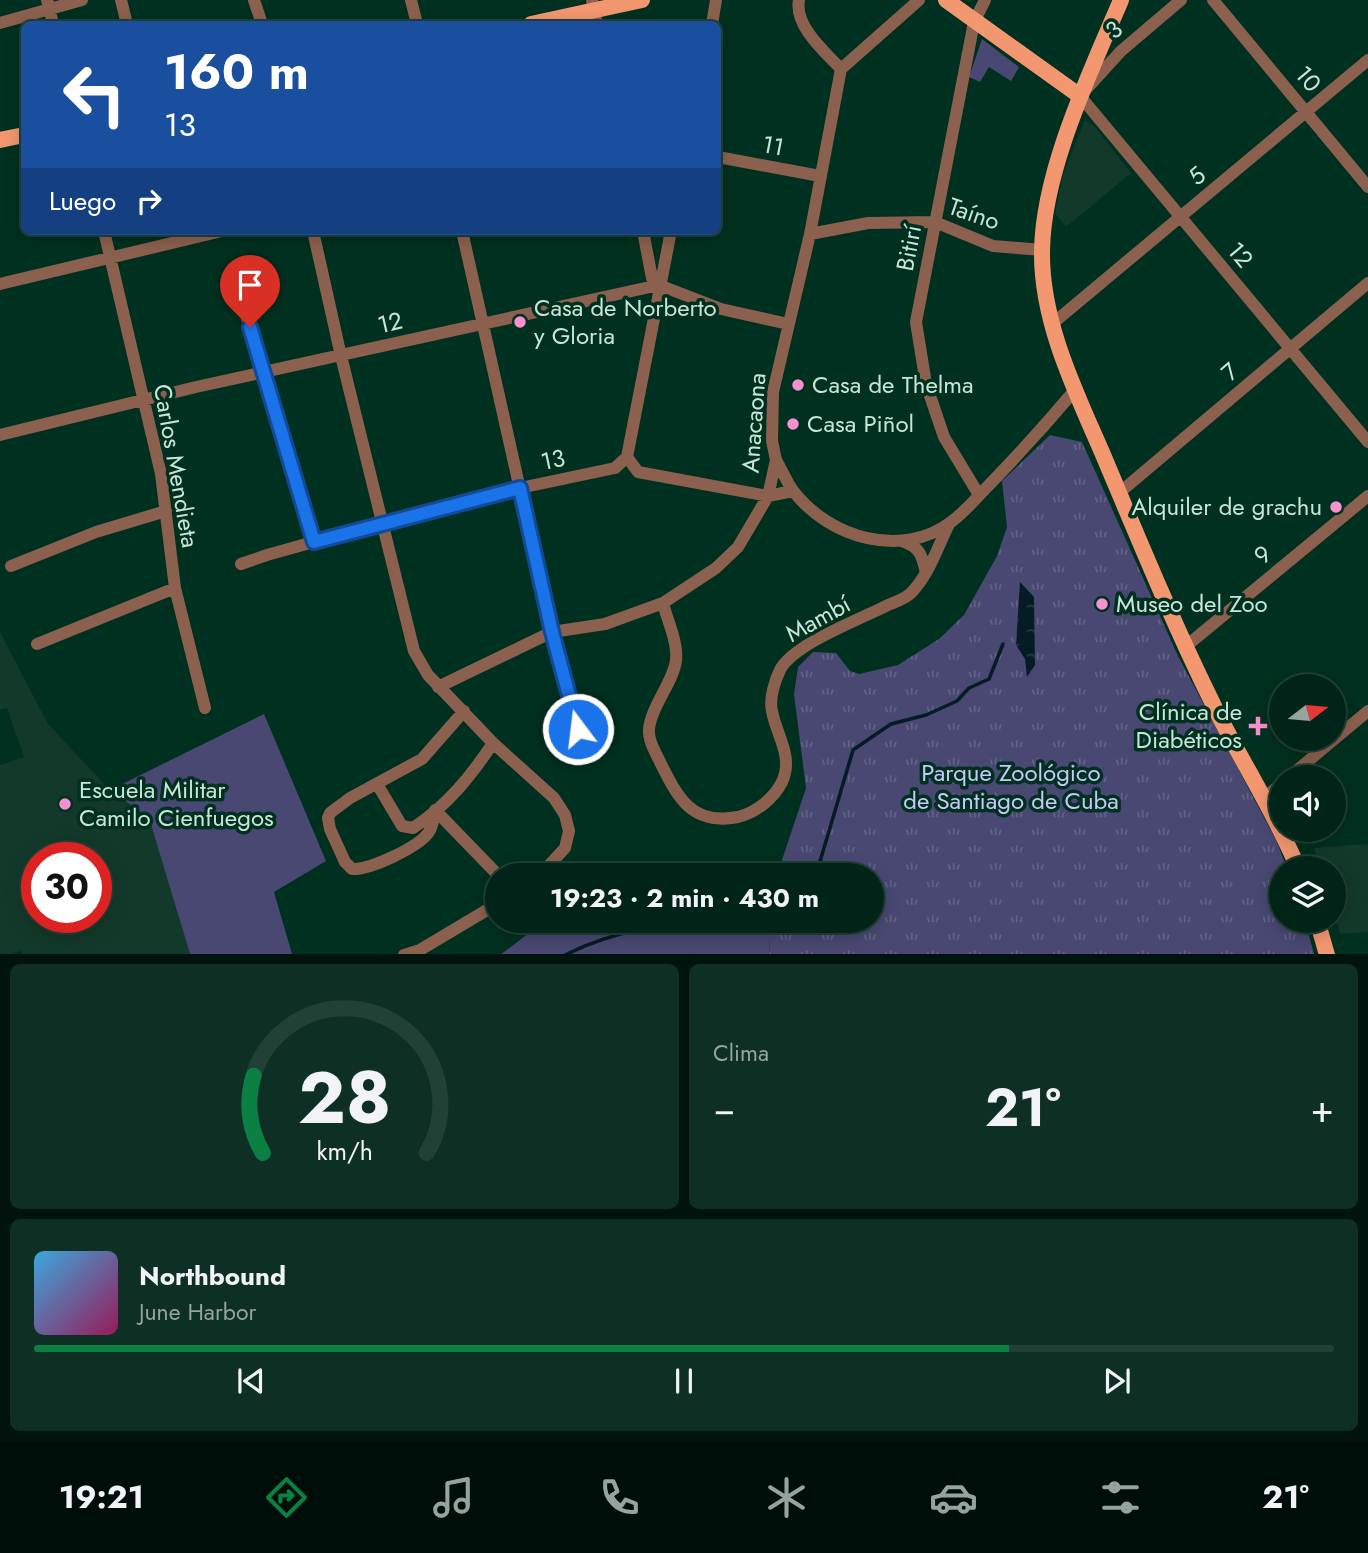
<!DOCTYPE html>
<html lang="es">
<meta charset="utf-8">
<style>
:root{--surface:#002417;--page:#0e3024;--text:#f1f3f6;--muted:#95a4a1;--line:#224136;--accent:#0b8043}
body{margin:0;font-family:Jost,sans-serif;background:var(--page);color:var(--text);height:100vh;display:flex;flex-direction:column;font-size:26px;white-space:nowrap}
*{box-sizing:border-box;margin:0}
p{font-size:23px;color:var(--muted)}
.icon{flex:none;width:38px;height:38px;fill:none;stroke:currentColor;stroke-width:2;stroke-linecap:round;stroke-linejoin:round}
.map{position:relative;height:954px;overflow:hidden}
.details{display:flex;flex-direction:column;gap:10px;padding:10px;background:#00140d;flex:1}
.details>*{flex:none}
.hud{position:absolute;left:21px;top:21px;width:700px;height:214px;border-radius:10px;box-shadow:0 4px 18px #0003,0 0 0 2px var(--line);background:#1a4fa0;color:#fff;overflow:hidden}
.needle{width:46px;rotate:74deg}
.controls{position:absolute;left:1269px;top:674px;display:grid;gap:14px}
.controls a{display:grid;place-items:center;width:77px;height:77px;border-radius:50%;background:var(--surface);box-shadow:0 4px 18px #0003,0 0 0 2px var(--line);font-size:35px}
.speed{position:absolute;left:21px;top:842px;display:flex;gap:14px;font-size:35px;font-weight:700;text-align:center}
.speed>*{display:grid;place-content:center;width:91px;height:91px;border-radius:50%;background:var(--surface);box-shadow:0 4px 18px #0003,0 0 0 2px var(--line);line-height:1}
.speed .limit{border:10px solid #d22;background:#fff;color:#111}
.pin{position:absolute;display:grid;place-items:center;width:60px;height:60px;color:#fff;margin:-72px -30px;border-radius:50% 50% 50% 0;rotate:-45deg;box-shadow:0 0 7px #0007}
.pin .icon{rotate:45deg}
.me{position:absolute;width:77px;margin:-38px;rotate:345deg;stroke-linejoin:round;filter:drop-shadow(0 0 5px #0008)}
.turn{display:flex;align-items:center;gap:24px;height:147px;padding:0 28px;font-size:32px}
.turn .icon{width:91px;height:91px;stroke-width:2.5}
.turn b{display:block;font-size:49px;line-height:60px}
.then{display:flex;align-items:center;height:66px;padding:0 28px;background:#0003;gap:14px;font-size:26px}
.big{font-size:52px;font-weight:700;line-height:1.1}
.details .tile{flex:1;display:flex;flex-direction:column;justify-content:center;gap:10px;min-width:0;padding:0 24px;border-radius:10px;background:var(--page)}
.details .dial{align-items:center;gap:0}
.dial svg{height:182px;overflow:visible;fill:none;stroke:var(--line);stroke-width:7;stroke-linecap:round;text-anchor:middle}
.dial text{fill:var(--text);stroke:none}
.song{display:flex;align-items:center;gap:21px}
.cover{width:84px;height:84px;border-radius:10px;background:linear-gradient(135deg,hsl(200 70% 55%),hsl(330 70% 35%))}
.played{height:7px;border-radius:4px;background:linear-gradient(90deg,var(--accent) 75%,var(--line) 75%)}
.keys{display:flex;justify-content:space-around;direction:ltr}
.heat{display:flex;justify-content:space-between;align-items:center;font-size:38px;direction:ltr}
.details .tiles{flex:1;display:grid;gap:10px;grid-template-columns:1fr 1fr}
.tile:last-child{grid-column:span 2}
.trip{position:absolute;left:485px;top:863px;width:399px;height:70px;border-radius:35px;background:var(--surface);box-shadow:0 4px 18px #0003,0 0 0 2px var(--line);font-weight:700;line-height:70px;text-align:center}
.menu{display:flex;height:112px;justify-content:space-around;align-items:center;background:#000e09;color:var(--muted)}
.menu .icon{width:49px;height:49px}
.menu .active{color:var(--accent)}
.menu b{font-size:32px;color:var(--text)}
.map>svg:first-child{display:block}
</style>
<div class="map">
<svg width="1368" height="955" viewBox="0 0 1368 955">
<defs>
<pattern id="park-tufts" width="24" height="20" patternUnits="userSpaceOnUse" patternTransform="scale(1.75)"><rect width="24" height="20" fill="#484872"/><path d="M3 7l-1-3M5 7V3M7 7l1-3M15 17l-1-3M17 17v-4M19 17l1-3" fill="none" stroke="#616285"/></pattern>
<pattern id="water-ripples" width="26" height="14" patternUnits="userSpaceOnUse" patternTransform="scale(1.75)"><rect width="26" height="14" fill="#051c24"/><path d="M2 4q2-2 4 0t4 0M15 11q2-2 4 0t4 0" fill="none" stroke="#283d43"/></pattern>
</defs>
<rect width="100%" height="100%" fill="#00301f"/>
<!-- built -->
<path fill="#13392a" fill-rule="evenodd" d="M1085 120 1095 127 1131 173 1066 227 1055 213 1063 174Z
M0 632 48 724 110 790 149 818 190 954 23 955 21 951 11 954H0V765L24 757 7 708 0 710ZM37 858H96V917H37Z
M1368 844V932L1340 934 1334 912V868H1320L1314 848Z"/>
<!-- grass -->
<path fill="#484872" d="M982 39 1019 67 1011 81 989 67 980 82 969 77Z
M264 714 326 861 274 892 292 954H190L149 818 110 790Z
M545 921H771L769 954 500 955Z"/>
<!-- park -->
<path fill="url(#park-tufts)" d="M1050 435 1082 442 1178 656 1276 840 1287 868H1281V920L1305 921 1314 954 769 955 771 921 872 920V875H777L806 788 794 694 798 667 813 652 836 653 850 671 859 674 898 665 939 639 964 615 997 556 1007 527 1002 481Z"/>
<!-- water -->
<path fill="url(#water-ripples)" d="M1020 582 1034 597 1035 665 1027 677 1025 659 1016 645Z"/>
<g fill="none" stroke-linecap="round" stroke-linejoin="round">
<!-- stream -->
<path stroke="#051c24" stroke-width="3.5" d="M816 875 853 750 891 724 926 715 957 701 969 688 989 679 1003 644
M565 955C587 944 613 935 638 930 672 924 708 931 741 920"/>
<!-- minor -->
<path stroke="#8c604e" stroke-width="12" d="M47 0 53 24
M121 0 127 24
M254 0 262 24
M411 0 417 24
M592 0 597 24
M799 0C794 26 825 52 841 69
M1181 0 1121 51 1080 96 1368 442
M1213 0 1368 187
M0 23 82 0
M712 24 716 0
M718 157 820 176
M104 231 161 474 175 588 205 708
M313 231 341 356 414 651 428 675 493 743 554 798 565 815 569 831 565 848 540 875
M462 231 552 632 578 729
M643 231 652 278 659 285
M810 234 868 223 935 222 993 246 1042 250
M0 284 222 231
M243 305 314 542
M1052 324 1368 60
M0 435 196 387 659 285 721 309 788 324
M627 457 671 231
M776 460C782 470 787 483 794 492 830 538 902 559 951 522 965 512 977 497 989 485 1019 454 1047 423 1075 390
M1119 493 1368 283
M979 495 944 437 926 384 916 322 974 22 985 0
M902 541C920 547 922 555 926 573
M241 564 267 555 381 523 520 488 615 468 627 457 638 472 768 496 793 491
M11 566 96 532 166 511
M663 603C667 620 678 642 676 660 674 680 654 703 650 723 646 738 654 749 660 762 678 798 692 826 738 817 756 813 774 798 782 782 794 756 776 735 772 711 769 699 775 680 780 670 793 644 861 619 888 605 895 602 905 599 911 593 929 575 938 546 949 524
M37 644 175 588
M1185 647 1368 496
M438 687 552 632 605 624 663 603 716 568 738 547 768 496 776 460 772 441 773 392 810 234 841 69 919 0
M1289 777 1368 711
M377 784 402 826 413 828C447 806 471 776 493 743
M1264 798 1281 784
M435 810C434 817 433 826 429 832 419 847 370 870 352 869L345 862 330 829 328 818 330 813 350 798 422 759 464 711
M435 810 498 875
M404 955 420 950 497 904"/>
<!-- major -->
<path stroke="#f29770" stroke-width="16" d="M946 0 1080 96
M1121 0C1090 73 1043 171 1042 251 1041 323 1076 392 1104 457 1139 540 1173 623 1213 704 1240 759 1274 811 1298 868
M531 24 642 0
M0 140 24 135
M1317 920 1327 955"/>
</g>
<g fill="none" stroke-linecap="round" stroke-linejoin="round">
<!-- route casing -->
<g stroke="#114b97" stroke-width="18">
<path id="route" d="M250 327 314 542 520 488 552 632 578 729"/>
</g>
<!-- route -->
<use href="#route" stroke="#1a73e8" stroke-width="12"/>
</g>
<!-- markers -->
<g fill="#f790ce" stroke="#00301f" stroke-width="2.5">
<circle cx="520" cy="322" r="7"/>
<circle cx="798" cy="385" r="7"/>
<circle cx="793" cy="424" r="7"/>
<circle cx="1336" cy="507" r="7"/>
<circle cx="1102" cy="604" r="7"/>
<path d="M1254.5 715.5h7v7h7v7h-7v7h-7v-7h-7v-7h7z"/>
<circle cx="65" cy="804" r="7"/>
</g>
<g text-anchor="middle" stroke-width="7" stroke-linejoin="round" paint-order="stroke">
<!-- street labels -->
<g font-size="24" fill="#c8e6d7" stroke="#00301f">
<text transform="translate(1114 30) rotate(-42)" y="8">3</text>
<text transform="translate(1308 79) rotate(50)" y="8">10</text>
<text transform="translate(773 146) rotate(11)" y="8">11</text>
<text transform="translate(1197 176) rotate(-40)" y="8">5</text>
<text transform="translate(974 214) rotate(19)" y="8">Taíno</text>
<text transform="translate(909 248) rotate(-79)" y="8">Bitirí</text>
<text transform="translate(1240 255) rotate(50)" y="8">12</text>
<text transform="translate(390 323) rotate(-13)" y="8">12</text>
<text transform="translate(1230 372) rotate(-40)" y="8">7</text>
<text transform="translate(754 423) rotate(-86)" y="8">Anacaona</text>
<text transform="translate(553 460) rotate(-12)" y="8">13</text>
<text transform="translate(176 466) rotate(80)" y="8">Carlos Mendieta</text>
<text transform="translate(1263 555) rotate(-40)" y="8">9</text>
<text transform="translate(818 619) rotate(-29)" y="8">Mambí</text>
</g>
<!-- poi labels -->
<g font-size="24" fill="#c8e6d7" stroke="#00301f" text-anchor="start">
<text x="534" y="316">Casa de Norberto<tspan x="534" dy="28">y Gloria</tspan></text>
<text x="812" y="393">Casa de Thelma</text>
<text x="807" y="432">Casa Piñol</text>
<text x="1322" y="515" text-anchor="end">Alquiler de grachu</text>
<text x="1116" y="612">Museo del Zoo</text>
<text x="1242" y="720" text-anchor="end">Clínica de<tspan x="1242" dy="28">Diabéticos</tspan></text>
<text x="79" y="798">Escuela Militar<tspan x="79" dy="28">Camilo Cienfuegos</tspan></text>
</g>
<!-- park labels -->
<g font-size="24" fill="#c7c8f9" stroke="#00301f">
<text x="1011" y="781">Parque Zoológico<tspan x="1011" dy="28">de Santiago de Cuba</tspan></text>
</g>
</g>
</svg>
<div class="controls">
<a><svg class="needle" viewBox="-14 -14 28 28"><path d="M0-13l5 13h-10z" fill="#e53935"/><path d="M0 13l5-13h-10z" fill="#95a4a1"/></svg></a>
<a><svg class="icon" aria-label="sound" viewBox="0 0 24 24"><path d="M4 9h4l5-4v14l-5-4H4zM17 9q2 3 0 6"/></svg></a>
<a><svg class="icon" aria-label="layers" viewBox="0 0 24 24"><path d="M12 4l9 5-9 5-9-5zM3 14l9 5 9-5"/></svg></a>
</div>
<div class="speed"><div class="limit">30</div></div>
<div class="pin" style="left:250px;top:327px;background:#d93025"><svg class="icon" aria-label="arrive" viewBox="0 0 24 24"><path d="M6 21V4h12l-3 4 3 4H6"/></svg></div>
<svg class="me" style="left:578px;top:729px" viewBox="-20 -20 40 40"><circle r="17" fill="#1a73e8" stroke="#fff" stroke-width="3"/><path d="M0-11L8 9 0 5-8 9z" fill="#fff"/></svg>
<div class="trip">19:23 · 2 min · 430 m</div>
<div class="hud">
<div class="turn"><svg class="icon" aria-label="left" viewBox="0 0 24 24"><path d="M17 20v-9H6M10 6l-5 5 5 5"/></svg><div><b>160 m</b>13</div></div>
<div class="then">Luego<svg class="icon" aria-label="right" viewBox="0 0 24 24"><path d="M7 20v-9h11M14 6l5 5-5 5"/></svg></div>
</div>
</div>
<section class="details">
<div class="tiles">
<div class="tile dial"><svg viewBox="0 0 100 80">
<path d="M14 69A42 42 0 1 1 86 69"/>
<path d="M14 69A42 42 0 0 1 10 35" stroke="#0b8043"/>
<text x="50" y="56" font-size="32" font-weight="700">28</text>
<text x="50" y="72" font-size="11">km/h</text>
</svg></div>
<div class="tile"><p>Clima</p>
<div class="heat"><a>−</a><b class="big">21°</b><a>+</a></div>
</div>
<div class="tile">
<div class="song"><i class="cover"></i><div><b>Northbound</b><p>June Harbor</p></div></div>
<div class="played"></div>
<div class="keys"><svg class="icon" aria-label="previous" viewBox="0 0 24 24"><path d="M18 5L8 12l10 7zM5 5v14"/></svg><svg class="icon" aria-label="pause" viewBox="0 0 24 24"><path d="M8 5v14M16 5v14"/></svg><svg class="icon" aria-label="next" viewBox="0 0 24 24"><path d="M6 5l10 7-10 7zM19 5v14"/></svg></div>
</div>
</div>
</section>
<nav class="menu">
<b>19:21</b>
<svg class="icon active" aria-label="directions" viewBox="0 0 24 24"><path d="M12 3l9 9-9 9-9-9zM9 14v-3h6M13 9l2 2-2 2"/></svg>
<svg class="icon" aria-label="music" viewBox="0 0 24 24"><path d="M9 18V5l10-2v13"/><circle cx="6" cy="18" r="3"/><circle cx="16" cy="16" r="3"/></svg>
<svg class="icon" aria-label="phone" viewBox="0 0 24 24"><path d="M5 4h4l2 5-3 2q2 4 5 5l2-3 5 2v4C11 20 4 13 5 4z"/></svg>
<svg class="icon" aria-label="climate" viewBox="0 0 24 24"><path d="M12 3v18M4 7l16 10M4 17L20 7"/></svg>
<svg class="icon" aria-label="car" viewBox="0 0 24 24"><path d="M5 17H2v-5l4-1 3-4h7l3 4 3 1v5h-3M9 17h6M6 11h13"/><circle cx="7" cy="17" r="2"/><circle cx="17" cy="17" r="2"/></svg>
<svg class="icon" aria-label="filters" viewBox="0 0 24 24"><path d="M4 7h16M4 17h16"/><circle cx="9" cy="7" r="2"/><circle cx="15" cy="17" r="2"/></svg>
<b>21°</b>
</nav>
